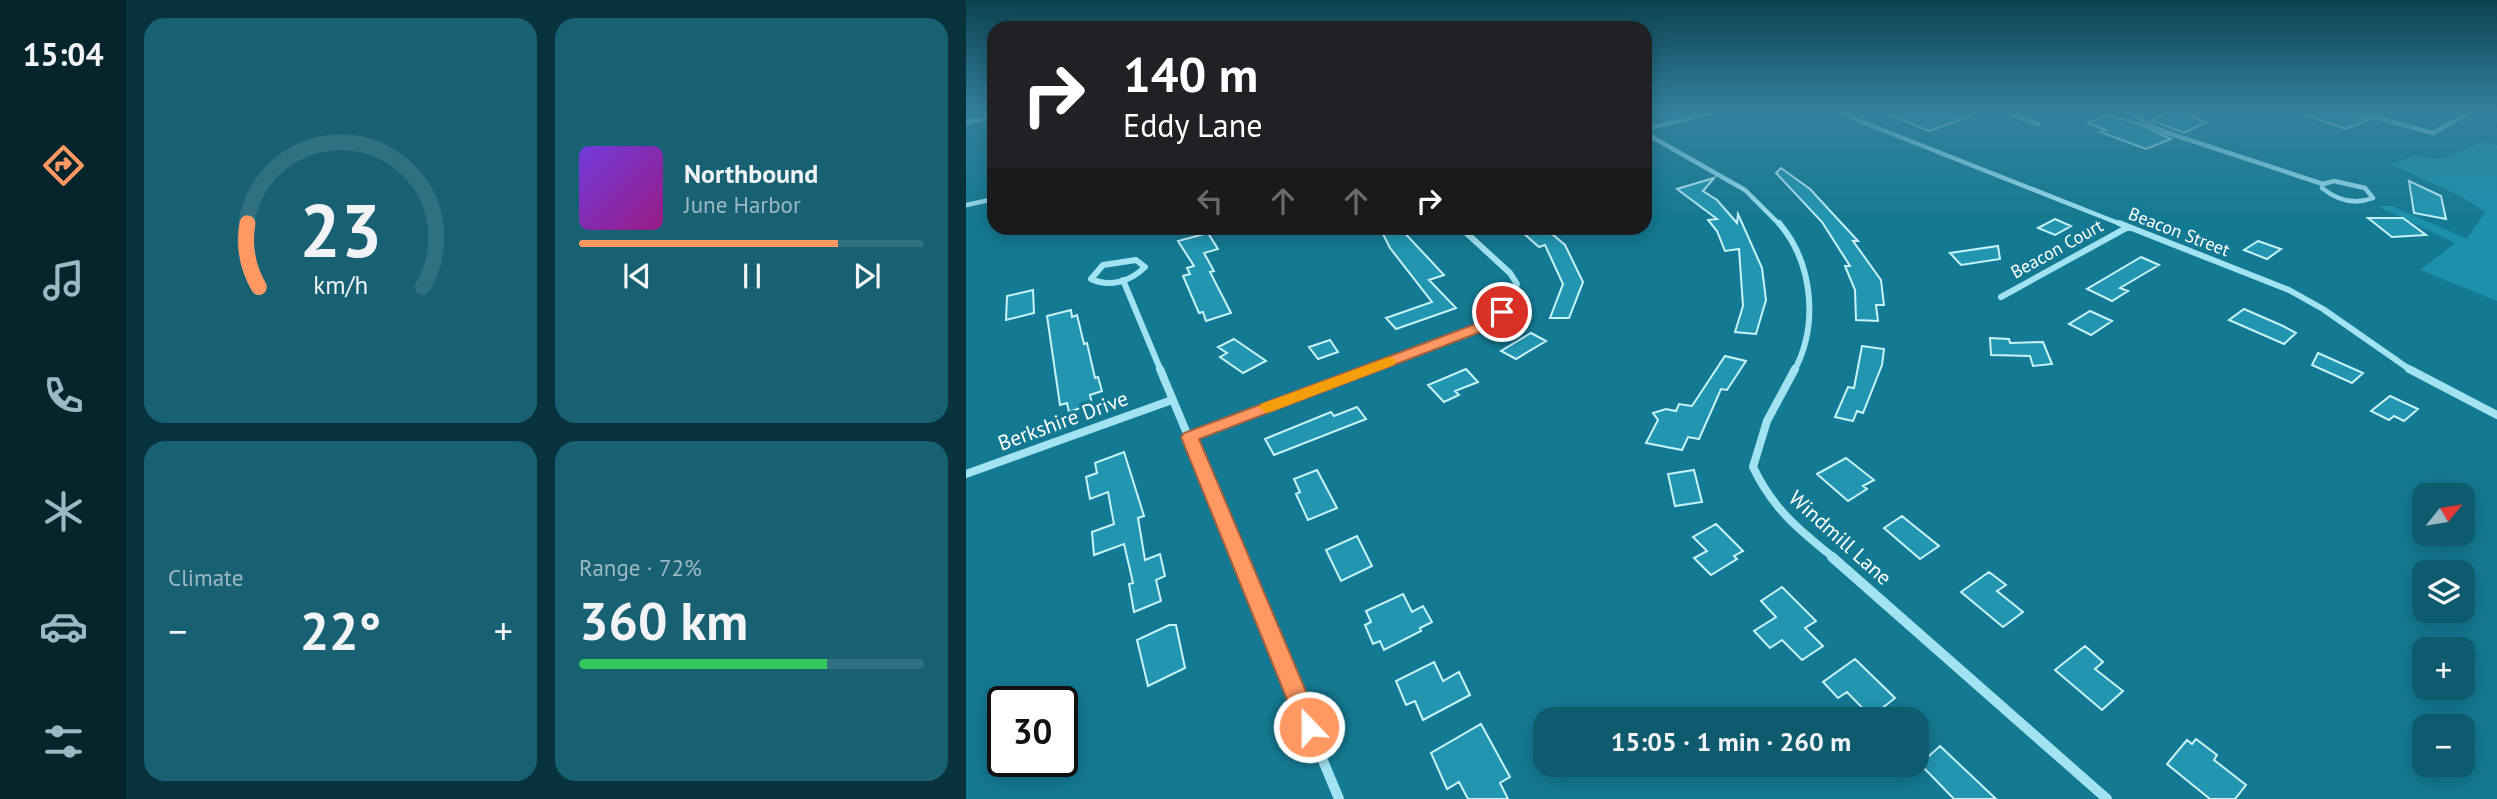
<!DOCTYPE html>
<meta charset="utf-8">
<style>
:root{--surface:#0f5b6e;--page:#186173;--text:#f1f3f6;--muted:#9bb9c2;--line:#2f7081;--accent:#ff9862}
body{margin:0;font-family:"PT Sans",sans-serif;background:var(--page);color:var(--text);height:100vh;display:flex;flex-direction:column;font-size:26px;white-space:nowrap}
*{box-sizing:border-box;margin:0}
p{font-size:23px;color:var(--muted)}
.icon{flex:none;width:38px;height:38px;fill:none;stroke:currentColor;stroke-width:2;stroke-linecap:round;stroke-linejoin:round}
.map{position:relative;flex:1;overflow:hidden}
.side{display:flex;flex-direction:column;gap:18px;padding:18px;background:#08323c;width:840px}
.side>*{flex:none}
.banner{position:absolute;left:21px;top:21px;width:665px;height:214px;border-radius:21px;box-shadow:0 4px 18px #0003;background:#202124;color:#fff;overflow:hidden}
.needle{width:46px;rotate:60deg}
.controls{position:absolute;left:1446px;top:483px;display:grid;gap:14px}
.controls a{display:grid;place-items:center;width:63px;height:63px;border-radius:14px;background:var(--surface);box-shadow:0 4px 18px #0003;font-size:35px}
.speed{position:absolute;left:21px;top:686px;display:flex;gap:14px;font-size:35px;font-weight:700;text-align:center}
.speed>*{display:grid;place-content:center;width:91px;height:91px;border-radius:50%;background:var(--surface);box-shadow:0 4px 18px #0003;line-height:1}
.speed .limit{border:4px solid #111;border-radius:10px;background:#fff;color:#111}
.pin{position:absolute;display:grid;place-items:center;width:60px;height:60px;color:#fff;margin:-30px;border:4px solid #fff;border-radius:50%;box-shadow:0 2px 7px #0007}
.me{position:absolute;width:77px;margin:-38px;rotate:338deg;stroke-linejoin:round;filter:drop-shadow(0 0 5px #0008)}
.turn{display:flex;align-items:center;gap:24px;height:147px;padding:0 21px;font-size:32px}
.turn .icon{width:91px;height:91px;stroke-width:2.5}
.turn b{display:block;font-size:49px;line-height:60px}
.lanes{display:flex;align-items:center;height:66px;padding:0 21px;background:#0003;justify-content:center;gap:35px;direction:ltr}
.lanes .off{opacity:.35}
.big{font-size:52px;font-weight:800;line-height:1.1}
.side .widget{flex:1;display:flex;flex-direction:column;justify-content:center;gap:10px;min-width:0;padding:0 24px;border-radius:21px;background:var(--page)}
.side .dial{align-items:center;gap:0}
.dial svg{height:182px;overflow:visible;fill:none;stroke:var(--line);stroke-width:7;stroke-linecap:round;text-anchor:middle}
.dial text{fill:var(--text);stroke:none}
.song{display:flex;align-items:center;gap:21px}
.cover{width:84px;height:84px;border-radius:10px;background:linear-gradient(135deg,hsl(260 70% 55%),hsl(310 70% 35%))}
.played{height:7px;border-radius:4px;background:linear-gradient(90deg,var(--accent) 75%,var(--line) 75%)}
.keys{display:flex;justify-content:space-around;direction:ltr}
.heat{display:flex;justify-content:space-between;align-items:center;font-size:38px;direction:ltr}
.charge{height:10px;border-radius:5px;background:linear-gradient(90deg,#34c759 72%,var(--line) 0)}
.side .tiles{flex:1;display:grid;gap:18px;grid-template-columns:repeat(2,1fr)}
.trip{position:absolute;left:567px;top:707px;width:396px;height:70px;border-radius:21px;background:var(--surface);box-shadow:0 4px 18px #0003;font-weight:800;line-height:70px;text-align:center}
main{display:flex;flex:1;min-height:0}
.dock{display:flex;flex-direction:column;width:126px;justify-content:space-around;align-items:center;background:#06242c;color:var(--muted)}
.dock .icon{width:49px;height:49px}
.dock .active{color:var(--accent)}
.dock b{font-size:32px;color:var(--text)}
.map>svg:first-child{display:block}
</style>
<main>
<nav class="dock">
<b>15:04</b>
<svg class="icon active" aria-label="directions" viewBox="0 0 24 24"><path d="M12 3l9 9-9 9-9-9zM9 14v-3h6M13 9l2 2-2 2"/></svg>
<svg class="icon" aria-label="music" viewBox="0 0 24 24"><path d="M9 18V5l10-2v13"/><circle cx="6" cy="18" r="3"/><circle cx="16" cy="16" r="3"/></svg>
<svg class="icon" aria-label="phone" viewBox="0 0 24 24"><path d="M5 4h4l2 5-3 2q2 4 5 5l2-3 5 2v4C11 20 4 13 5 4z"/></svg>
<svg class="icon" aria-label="climate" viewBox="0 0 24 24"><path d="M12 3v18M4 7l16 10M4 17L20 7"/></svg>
<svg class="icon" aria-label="car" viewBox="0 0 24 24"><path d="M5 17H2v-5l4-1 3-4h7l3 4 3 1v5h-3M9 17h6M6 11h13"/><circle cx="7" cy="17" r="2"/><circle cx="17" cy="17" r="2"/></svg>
<svg class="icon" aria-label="filters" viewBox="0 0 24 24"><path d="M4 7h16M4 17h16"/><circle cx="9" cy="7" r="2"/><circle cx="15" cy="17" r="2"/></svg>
</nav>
<section class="side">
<div class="tiles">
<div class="widget dial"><svg viewBox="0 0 100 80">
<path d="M14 69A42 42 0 1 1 86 69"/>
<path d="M14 69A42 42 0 0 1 9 41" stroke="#ff9862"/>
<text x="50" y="56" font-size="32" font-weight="700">23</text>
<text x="50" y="72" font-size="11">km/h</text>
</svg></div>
<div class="widget">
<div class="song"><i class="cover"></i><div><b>Northbound</b><p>June Harbor</p></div></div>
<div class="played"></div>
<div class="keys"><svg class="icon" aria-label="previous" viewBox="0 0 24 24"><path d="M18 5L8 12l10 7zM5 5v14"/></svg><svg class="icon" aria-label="pause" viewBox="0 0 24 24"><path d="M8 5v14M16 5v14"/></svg><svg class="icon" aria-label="next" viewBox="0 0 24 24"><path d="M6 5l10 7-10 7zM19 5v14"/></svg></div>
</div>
<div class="widget"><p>Climate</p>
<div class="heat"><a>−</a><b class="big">22°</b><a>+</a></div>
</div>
<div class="widget"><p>Range · 72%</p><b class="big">360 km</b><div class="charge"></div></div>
</div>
</section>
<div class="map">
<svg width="1531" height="799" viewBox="0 0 1531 799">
<rect width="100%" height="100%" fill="#147992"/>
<!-- green -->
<path fill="#1c91ac" d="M1515 142 1531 145V301L1454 270 1489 243 1411 206H1426L1501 239 1519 212 1492 195 1424 164 1448 156 1477 159Z"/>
<!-- building -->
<path fill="#2296b1" stroke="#c9f3fc" stroke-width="2" d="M911 110H1016V112L963 131Z
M1209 110 1230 117 1227 118 1241 122 1218 133 1185 120Z
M1337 110H1378L1381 114 1402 120 1380 129 1336 114Z
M1141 115 1174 124 1205 139 1180 149 1134 132 1140 130 1121 123Z
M815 168 844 189 892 241H887L915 280 918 305H910L912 321 890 320 889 290 879 266H884L856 222 810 173Z
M748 178 737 191 751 200 771 223 772 214 796 268 800 300 790 334 769 332 777 306 773 249 759 251 751 231 742 220 751 219 711 189Z
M1443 181 1475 196 1480 219 1448 213Z
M1402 218H1437L1460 235 1426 237Z
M1089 219 1105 226 1089 235 1072 228Z
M414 228H434L478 275 463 280 490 308 430 329 420 318 466 302 424 248Z
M571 228H579L599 245 617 282 603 318H584L597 284 579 245 573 247 556 232Z
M242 233 252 249 238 253 248 271 244 272 265 313 240 321 237 312 233 313 217 276 224 274 221 268 228 266 212 241Z
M1292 241 1315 249 1301 259 1278 250Z
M1032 246 1034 259 995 265 984 253Z
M1175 257 1193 265 1154 288 1162 291 1146 301 1121 289Z
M67 290 68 313 40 320 41 296Z
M1278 309 1317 326 1330 333 1318 344 1263 320Z
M105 310 106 317 111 315 118 344 121 343 129 378 132 377 136 391 124 395 126 404 103 412 101 403 94 405 81 316Z
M1124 311 1146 321 1125 335 1103 324Z
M565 333 580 341 550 359 535 351Z
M1024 338 1043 339 1044 343 1077 342 1086 364 1067 366 1064 356 1025 355Z
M268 339 300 361 277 373 254 357 261 353 252 347Z
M364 340 372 352 352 359 343 347Z
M896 346 918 349 916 365 897 413 891 411 887 421 869 417 882 387 888 388Z
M1352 353 1397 373 1386 383 1346 365Z
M759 356 780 361 761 390 755 389 733 439 722 437 716 450 680 443 692 420 687 413 700 409 710 411 713 404 726 406Z
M500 369 512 382 489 391 493 395 478 402 462 385Z
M1424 396 1452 409 1438 421 1428 416 1423 420 1405 411Z
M391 407 400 419 308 455 299 439 365 412 368 416Z
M158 452 178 516 172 518 179 560 194 554 199 576 190 580 195 601 168 612 163 584 167 583 158 544 128 555 126 532 148 524 142 492 124 499 120 477 131 473 129 463Z
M880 458 908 480 897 486 901 489 882 501 851 474Z
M351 470 371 508 342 520 330 494 334 492 328 479Z
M728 470 736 502 709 506 702 474Z
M936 516 942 521 973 546 954 559 918 528Z
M750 524 777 551 768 556 771 559 745 575 728 558 741 551 727 537Z
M391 536 406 566 375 581 360 550Z
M1023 572 1040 585 1031 591 1057 612 1037 627 995 592Z
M816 587 850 621 839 628 857 646 836 660 816 640 804 648 788 631 810 617 795 601Z
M437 594 446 612 457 606 466 622 454 628 455 631 418 650 414 641 407 644 399 625 405 622 400 611Z
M203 625H210L219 668 182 686 171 640Z
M1119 646 1137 662 1129 669 1157 691 1136 710 1089 670Z
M889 659 929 698 905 717 881 692 872 698 857 682Z
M468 662 477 681 493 672 504 695 457 720 449 701 440 705 430 681Z
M515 724 544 777 534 783 542 799H502L493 782 481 789 465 753Z
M1230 739 1251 755 1248 760 1280 785 1269 799H1244L1201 764 1221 740 1226 744Z
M974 746 1030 799H988L954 764Z"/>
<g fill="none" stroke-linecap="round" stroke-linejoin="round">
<!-- minor-far3 -->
<path stroke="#a2e3f1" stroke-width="4.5" d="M866 110 1157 225
M1032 110 1072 124
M1164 110 1180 123 1199 132 1357 184
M1383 110 1467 133 1507 110
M0 122 28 117
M679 129 757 110
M679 133 779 190 814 225
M1368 181 1399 188 1407 198C1389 205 1371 200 1356 188L1357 184Z
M0 205 28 199"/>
<!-- minor-far2 -->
<path stroke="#a2e3f1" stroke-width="6" d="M813 223C847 263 853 325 828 371
M1153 223 1323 290 1357 309 1446 371
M170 260 179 267C165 281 144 288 125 279L137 265Z
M157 280 195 371
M1035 297 1162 227
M399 371C442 354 538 332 551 284L544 273 495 228"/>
<!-- minor-far1 -->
<path stroke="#a2e3f1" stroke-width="8" d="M194 369 273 558
M829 369 801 421 787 467C807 509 833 530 868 558
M1443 369 1531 415
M223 437 403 369
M0 474 206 400"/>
<!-- minor -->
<path stroke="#a2e3f1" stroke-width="10" d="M272 557 373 799
M866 557 1141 799"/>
</g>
<!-- sky -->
<linearGradient id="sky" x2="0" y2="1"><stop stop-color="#0b4350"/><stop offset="0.5" stop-color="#34819d"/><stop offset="1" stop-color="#34819d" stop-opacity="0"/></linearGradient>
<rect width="1531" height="222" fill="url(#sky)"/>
<!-- route -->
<path fill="#ff9862" stroke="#a66340" stroke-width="2" d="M536 308 540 309V315L517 331 233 439 355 727 351 734 343 738 335 734 215 437 218 433 507 325Z"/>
<!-- slow -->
<path fill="#f59e0b" d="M423 357 428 358 430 362 428 365 307 411 301 413 293 408 295 404Z"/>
<g text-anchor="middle" stroke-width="7" stroke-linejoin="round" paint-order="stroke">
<!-- far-street labels -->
<g font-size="18" fill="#fff" stroke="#147992">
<text transform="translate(1213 232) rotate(21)" y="6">Beacon Street</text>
<text transform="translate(1091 249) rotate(-29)" y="6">Beacon Court</text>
</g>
<!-- street labels -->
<g font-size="21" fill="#fff" stroke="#147992">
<text transform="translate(97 421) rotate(-20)" y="7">Berkshire Drive</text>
<text transform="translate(874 538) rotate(42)" y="7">Windmill Lane</text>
</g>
</g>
</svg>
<div class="controls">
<a><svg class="needle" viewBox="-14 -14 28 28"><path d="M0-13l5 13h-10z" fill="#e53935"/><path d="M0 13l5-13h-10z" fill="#9bb9c2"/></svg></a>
<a><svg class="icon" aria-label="layers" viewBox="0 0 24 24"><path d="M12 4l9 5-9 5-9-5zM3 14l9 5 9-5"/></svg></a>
<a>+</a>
<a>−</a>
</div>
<div class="speed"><div class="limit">30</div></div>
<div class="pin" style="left:536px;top:312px;background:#d93025"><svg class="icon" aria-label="arrive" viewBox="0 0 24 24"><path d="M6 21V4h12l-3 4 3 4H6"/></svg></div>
<svg class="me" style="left:343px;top:727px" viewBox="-20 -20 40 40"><circle r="17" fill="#ff9862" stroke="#fff" stroke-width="3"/><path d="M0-11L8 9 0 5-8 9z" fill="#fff"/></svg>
<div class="trip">15:05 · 1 min · 260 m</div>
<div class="banner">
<div class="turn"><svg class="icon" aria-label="right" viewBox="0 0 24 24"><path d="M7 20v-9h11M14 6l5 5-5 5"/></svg><div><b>140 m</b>Eddy Lane</div></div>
<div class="lanes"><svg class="icon off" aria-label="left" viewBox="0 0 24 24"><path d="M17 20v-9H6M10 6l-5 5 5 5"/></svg><svg class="icon off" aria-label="ahead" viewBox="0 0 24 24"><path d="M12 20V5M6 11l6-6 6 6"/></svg><svg class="icon off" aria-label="ahead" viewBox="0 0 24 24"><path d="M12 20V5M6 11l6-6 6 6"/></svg><svg class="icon" aria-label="right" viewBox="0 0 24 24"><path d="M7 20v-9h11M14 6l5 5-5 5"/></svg></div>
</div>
</div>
</main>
